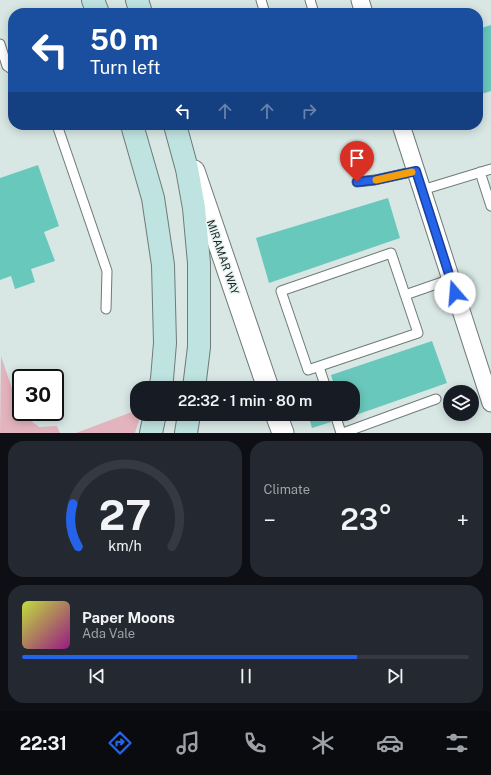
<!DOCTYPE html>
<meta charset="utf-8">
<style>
:root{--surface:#171b24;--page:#242831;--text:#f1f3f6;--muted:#9ea1a6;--line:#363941;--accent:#2563eb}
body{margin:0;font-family:"Public Sans",sans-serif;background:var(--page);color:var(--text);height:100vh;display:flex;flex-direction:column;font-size:15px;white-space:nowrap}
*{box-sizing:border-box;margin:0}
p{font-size:13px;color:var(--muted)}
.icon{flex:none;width:22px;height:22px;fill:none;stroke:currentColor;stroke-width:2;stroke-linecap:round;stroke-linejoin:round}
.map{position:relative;height:433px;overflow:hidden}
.sheet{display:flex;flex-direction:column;gap:8px;padding:8px;background:#0d0f14;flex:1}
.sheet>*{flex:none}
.guide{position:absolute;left:8px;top:8px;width:475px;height:122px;border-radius:16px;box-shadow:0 2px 10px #0003;background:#1a4fa0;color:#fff;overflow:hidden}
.fabs{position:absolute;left:443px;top:385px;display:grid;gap:8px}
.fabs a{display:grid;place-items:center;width:36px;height:36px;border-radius:50%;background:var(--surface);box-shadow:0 2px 10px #0003;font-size:20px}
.speed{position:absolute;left:12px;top:369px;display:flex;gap:8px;font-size:20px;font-weight:700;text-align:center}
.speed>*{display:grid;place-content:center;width:52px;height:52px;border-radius:50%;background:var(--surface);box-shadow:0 2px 10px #0003;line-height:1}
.speed .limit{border:2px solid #111;border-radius:6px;background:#fff;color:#111}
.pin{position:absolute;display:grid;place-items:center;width:34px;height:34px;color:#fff;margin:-41px -17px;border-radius:50% 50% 50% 0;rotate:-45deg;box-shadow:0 0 4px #0007}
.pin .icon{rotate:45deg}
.me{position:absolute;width:44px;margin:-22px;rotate:342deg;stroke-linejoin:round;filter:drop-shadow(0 0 3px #0008)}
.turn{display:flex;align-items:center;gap:14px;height:84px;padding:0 16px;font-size:18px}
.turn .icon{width:52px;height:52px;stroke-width:2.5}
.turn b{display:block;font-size:28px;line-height:34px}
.lanes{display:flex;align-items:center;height:38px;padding:0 16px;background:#0003;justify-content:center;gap:20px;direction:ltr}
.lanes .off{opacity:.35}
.big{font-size:30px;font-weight:600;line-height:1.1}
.sheet .tile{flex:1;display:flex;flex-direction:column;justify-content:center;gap:6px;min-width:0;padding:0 14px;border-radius:16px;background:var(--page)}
.sheet .dial{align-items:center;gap:0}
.dial svg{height:104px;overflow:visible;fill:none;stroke:var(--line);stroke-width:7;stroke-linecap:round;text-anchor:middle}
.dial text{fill:var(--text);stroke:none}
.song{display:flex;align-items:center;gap:12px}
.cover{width:48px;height:48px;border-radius:6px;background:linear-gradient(135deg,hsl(70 70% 55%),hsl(310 70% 35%))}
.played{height:4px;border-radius:2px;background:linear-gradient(90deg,var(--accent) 75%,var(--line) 75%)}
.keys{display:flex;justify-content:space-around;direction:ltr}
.heat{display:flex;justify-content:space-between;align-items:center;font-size:22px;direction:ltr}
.sheet .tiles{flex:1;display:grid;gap:8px;grid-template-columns:1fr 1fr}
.tile:last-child{grid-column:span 2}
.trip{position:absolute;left:130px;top:381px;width:230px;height:40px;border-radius:16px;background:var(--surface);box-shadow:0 2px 10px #0003;font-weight:600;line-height:40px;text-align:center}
.dock{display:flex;height:64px;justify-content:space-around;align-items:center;background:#090b0e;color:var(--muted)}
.dock .icon{width:28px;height:28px}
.dock .current{color:var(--accent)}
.dock b{font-size:18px;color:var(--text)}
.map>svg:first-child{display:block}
</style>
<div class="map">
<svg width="491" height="433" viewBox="0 0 491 433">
<rect width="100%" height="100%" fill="#d8e7e4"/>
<!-- green -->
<path fill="#e4b4be" d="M1 356 20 412 39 427 57 426 60 433H0Z
M137 410V414H141L135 433H76Z"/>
<!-- building -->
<path fill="#69c8bc" d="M491 25V91L478 95V29Z
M38 165 59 226 44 232 55 261 31 269 35 282 15 289 11 276 0 280V178Z
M388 198 400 238 269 283 256 238Z
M432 341 447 383 353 416V388H335L331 375Z
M308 414H329L331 422 312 428Z"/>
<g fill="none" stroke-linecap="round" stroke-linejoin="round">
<!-- service casing -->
<g stroke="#6e7b78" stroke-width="11">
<path id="service" d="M261 0 265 13
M310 0 314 13
M0 44 7 66 13 70
M57 125 107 271 106 309
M480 172 491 206
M357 182 375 180 416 171
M422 190 491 169
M391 253 418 333 308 370 281 291Z
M405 295 451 279
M319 367 326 388
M335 414 341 433
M343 433 436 399"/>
</g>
<!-- minor casing -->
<g stroke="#6e7b78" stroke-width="19">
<path id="minor" d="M360 0 364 13
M401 125 491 403"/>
</g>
<!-- tertiary casing -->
<g stroke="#6e7b78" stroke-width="23">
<path id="tertiary" d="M194 171 268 388
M276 414 283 433"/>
</g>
<!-- secondary casing -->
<g stroke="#6e7b78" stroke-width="24">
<path id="secondary" d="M93 0 98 13
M137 0 141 13
M132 125 153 198 163 265 165 343 162 379 160 388
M175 125 187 169 194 208 199 263V347L194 388
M151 433 155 414
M186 433 189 414"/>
</g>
<!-- service -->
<use href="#service" stroke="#fff" stroke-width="9"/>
<!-- minor -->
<use href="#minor" stroke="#fff" stroke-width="17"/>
<!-- tertiary -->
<use href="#tertiary" stroke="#fff" stroke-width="21"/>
<!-- secondary -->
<use href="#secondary" stroke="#bfe3e0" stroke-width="22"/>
</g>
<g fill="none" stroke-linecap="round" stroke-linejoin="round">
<!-- route casing -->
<g stroke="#184099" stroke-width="10">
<path id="route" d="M357 182 375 180 416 171 455 293"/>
</g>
<!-- route -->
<use href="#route" stroke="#2563eb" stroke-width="7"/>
<!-- slow -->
<path stroke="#f59e0b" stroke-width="7" d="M376 180 412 172"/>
</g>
<g text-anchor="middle" stroke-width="3" stroke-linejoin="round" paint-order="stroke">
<!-- street labels -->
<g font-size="11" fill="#1d2222" stroke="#e5f4f1">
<text transform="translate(223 257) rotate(71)" y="4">MIRAMAR WAY</text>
</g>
</g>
</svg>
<div class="fabs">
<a><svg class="icon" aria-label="layers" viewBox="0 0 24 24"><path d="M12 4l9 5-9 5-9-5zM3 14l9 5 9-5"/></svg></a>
</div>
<div class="speed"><div class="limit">30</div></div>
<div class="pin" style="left:357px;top:182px;background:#d93025"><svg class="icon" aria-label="arrive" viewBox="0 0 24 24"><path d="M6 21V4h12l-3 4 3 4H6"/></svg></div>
<svg class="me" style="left:455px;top:293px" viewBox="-20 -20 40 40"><circle r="19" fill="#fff"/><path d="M0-13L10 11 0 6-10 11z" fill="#2563eb"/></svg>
<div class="trip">22:32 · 1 min · 80 m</div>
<div class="guide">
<div class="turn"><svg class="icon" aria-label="left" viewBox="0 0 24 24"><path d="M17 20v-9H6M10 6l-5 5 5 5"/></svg><div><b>50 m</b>Turn left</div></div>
<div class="lanes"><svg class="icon" aria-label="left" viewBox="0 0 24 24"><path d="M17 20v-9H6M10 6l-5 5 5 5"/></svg><svg class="icon off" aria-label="ahead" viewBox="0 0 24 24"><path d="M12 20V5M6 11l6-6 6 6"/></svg><svg class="icon off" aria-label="ahead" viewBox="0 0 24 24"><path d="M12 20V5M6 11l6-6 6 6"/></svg><svg class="icon off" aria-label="right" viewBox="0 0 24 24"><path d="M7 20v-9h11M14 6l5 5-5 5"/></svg></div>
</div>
</div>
<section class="sheet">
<div class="tiles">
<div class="tile dial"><svg viewBox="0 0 100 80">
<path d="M14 69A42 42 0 1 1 86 69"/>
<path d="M14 69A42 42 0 0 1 10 36" stroke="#2563eb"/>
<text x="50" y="56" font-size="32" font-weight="700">27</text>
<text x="50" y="72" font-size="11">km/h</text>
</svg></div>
<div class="tile"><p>Climate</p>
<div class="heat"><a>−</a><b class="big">23°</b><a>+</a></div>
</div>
<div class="tile">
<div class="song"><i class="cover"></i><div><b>Paper Moons</b><p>Ada Vale</p></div></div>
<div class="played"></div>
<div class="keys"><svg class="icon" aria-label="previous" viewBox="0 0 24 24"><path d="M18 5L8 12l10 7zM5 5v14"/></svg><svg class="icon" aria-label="pause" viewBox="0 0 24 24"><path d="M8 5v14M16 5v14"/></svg><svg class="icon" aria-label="next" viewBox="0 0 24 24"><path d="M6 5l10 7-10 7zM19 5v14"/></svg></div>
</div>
</div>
</section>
<nav class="dock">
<b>22:31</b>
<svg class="icon current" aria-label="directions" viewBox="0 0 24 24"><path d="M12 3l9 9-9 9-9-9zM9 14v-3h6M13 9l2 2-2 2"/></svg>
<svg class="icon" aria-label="music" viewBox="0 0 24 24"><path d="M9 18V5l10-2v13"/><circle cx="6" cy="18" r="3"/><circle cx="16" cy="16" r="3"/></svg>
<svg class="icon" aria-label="phone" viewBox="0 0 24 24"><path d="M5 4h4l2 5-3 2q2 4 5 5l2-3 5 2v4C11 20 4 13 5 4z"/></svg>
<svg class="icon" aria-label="climate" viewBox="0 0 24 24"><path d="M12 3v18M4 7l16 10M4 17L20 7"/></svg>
<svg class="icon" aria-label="car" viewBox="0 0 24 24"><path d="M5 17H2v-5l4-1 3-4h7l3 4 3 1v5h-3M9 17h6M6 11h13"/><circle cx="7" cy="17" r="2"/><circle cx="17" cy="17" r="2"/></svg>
<svg class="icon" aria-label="filters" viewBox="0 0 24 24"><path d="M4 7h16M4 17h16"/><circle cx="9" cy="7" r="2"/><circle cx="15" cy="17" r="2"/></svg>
</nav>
